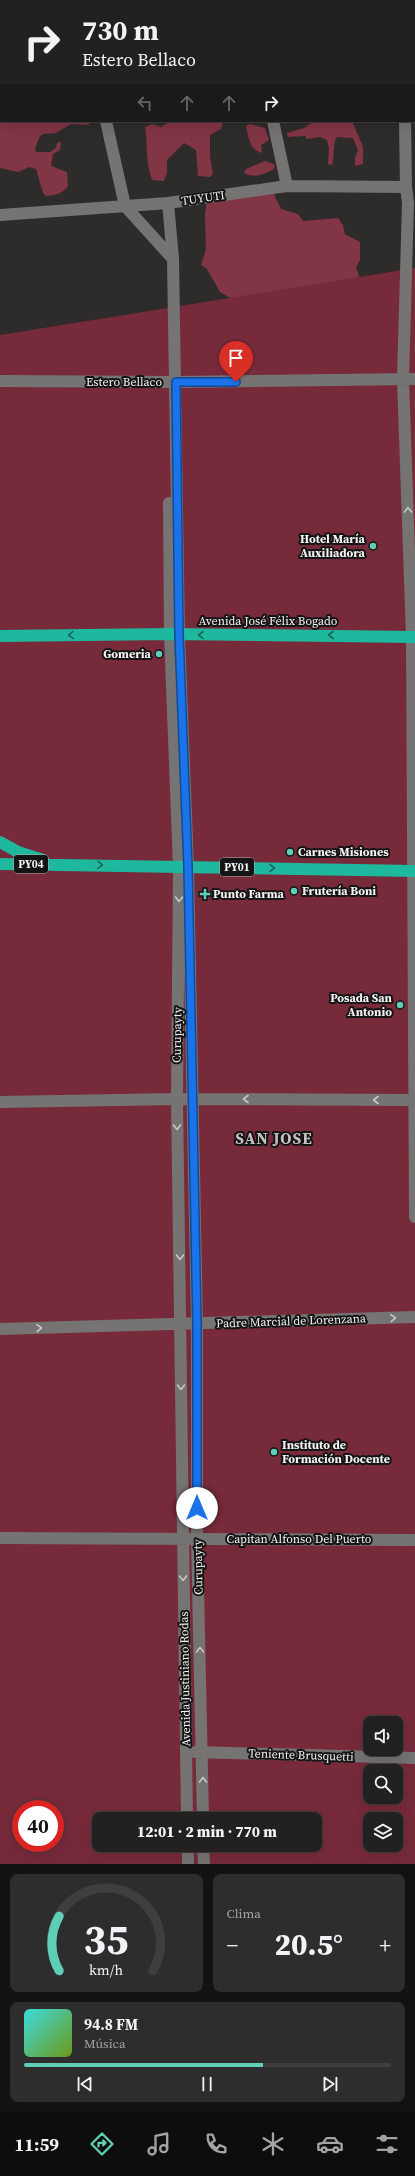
<!DOCTYPE html>
<html lang="es">
<meta charset="utf-8">
<style>
:root{--surface:#222020;--page:#2e2d2d;--text:#f1f3f6;--muted:#a2a3a5;--line:#3f3e3e;--accent:#5eceb7}
body{margin:0;font-family:"Source Serif 4",serif;background:var(--page);color:var(--text);height:100vh;display:flex;flex-direction:column;font-size:15px;white-space:nowrap}
*{box-sizing:border-box;margin:0}
p{font-size:13px;color:var(--muted)}
.icon{flex:none;width:22px;height:22px;fill:none;stroke:currentColor;stroke-width:2;stroke-linecap:round;stroke-linejoin:round}
.map{position:relative;height:1864px;overflow:hidden}
.sheet{display:flex;flex-direction:column;gap:10px;padding:10px;background:#131212;flex:1}
.sheet>*{flex:none}
.guide{position:absolute;left:0px;top:0px;width:415px;height:122px;box-shadow:0 4px 16px #0002,0 0 0 1px var(--line);background:#222020;color:var(--text);overflow:hidden}
.controls{position:absolute;left:363px;top:1716px;display:grid;gap:8px}
.controls a{display:grid;place-items:center;width:40px;height:40px;border-radius:8px;background:var(--surface);box-shadow:0 4px 16px #0002,0 0 0 1px var(--line);font-size:20px}
.speed{position:absolute;left:12px;top:1800px;display:flex;gap:8px;font-size:20px;font-weight:700;text-align:center}
.speed>*{display:grid;place-content:center;width:52px;height:52px;border-radius:50%;background:var(--surface);box-shadow:0 4px 16px #0002,0 0 0 1px var(--line);line-height:1}
.speed .limit{border:6px solid #d22;background:#fff;color:#111}
.pin{position:absolute;display:grid;place-items:center;width:34px;height:34px;color:#fff;margin:-41px -17px;border-radius:50% 50% 50% 0;rotate:-45deg;box-shadow:0 0 4px #0007}
.pin .icon{rotate:45deg}
.me{position:absolute;width:44px;margin:-22px;rotate:0deg;stroke-linejoin:round;filter:drop-shadow(0 0 3px #0008)}
.turn{display:flex;align-items:center;gap:14px;height:84px;padding:0 16px;font-size:18px}
.turn .icon{width:52px;height:52px;stroke-width:2.5}
.turn b{display:block;font-size:28px;line-height:34px}
.lanes{display:flex;align-items:center;height:38px;padding:0 16px;background:#0003;justify-content:center;gap:20px;direction:ltr}
.lanes .off{opacity:.35}
.big{font-size:30px;font-weight:800;line-height:1.1}
.sheet .card{flex:1;display:flex;flex-direction:column;justify-content:center;gap:6px;min-width:0;padding:0 14px;border-radius:8px;background:var(--page)}
.sheet .dial{align-items:center;gap:0}
.dial svg{height:104px;overflow:visible;fill:none;stroke:var(--line);stroke-width:7;stroke-linecap:round;text-anchor:middle}
.dial text{fill:var(--text);stroke:none}
.song{display:flex;align-items:center;gap:12px}
.cover{width:48px;height:48px;border-radius:6px;background:linear-gradient(135deg,hsl(180 70% 55%),hsl(80 70% 35%))}
.played{height:4px;border-radius:2px;background:linear-gradient(90deg,var(--accent) 65%,var(--line) 65%)}
.keys{display:flex;justify-content:space-around;direction:ltr}
.heat{display:flex;justify-content:space-between;align-items:center;font-size:22px;direction:ltr}
.sheet .tiles{flex:1;display:grid;gap:10px;grid-template-columns:1fr 1fr}
.card:last-child{grid-column:span 2}
.trip{position:absolute;left:92px;top:1812px;width:230px;height:40px;border-radius:8px;background:var(--surface);box-shadow:0 4px 16px #0002,0 0 0 1px var(--line);font-weight:800;line-height:40px;text-align:center}
.menu{display:flex;height:64px;justify-content:space-around;align-items:center;background:#0e0d0d;color:var(--muted)}
.menu .icon{width:28px;height:28px}
.menu .active{color:var(--accent)}
.menu b{font-size:18px;color:var(--text)}
.map>svg:first-child{display:block}
</style>
<div class="map">
<svg width="415" height="1864" viewBox="0 0 415 1864">
<rect width="100%" height="100%" fill="#2e2b2b"/>
<!-- forest -->
<path fill="#823545" d="M0 117 1 121H91L88 125 71 124 56 133 43 134 40 136 35 148 36 152H50L56 148 57 143 61 142 60 150 53 154 51 166 67 172 68 186C63 194 55 195 46 196L43 193 36 169 29 167 18 172 0 168Z
M171 121H223L221 129 210 135V157L213 174 210 177 198 176 196 150 184 143 167 160V173L164 181 152 180C145 162 148 145 145 127L152 124 161 127Z
M315 121H352L363 147V164L355 166V158L358 150 353 138 337 137C332 144 335 156 332 165L328 164 329 148 327 140 320 137 307 139 305 136 288 137 287 133 304 128Z
M250 124 265 128 269 140 261 145 262 153C250 151 248 136 246 126Z
M265 161 274 164 275 168C267 174 253 179 244 173L246 169Z
M270 186 281 209 298 214 303 221 338 218 343 225 345 234 360 242V260L356 267 362 284 234 300 220 292 207 269 201 265 206 249 205 215 208 192Z"/>
<!-- water -->
<path fill="#762a3a" fill-rule="evenodd" d="M415 268V1864H0V335ZM370 1723H396V1749H370ZM370 1771H396V1797H370ZM21 1809H55V1843H21ZM99 1819H315V1845H99ZM370 1819H396V1845H370Z"/>
<g fill="none" stroke-linecap="round" stroke-linejoin="round">
<!-- minor -->
<path stroke="#767373" stroke-width="12" d="M80 0V1
M248 0 249 1
M404 0V1
M366 1 377 0
M0 39H1
M106 121 125 206 173 259
M273 121 287 186
M405 121 406 187 408 203 403 379 412 637 415 1217
M168 203 173 259 179 635 188 867 197 1324V1539L203 1819
M0 215 168 203 287 186 406 187
M0 381 176 382 415 379
M169 503 170 634 179 867 177 1099 187 1819
M0 1102 177 1099 415 1100
M0 1329 415 1317
M0 1538 415 1540
M195 1752 415 1758
M188 1845V1864
M203 1845 204 1864"/>
<!-- highway -->
<path stroke="#1eb89f" stroke-width="12" d="M0 636 170 634 415 637
M0 842 18 852 43 860
M0 864 415 871"/>
</g>
<!-- one-way arrows -->
<defs><path id="oneway-chevron" d="M-2-3.5L2.5 0L-2 3.5" fill="none" stroke-width="1.6" stroke-linecap="round" stroke-linejoin="round"/></defs>
<g stroke="#c9c6c6">
<use href="#oneway-chevron" transform="translate(408 510) rotate(-92)"/>
<use href="#oneway-chevron" transform="translate(179 899) rotate(91)"/>
<use href="#oneway-chevron" transform="translate(246 1099) rotate(-180)"/>
<use href="#oneway-chevron" transform="translate(376 1100) rotate(-180)"/>
<use href="#oneway-chevron" transform="translate(177 1127) rotate(89)"/>
<use href="#oneway-chevron" transform="translate(180 1257) rotate(89)"/>
<use href="#oneway-chevron" transform="translate(393 1318) rotate(-2)"/>
<use href="#oneway-chevron" transform="translate(39 1328) rotate(-2)"/>
<use href="#oneway-chevron" transform="translate(181 1387) rotate(90)"/>
<use href="#oneway-chevron" transform="translate(183 1578) rotate(89)"/>
<use href="#oneway-chevron" transform="translate(200 1650) rotate(-91)"/>
<use href="#oneway-chevron" transform="translate(203 1780) rotate(-91)"/>
</g>
<g stroke="#1a665a">
<use href="#oneway-chevron" transform="translate(71 635) rotate(179)"/>
<use href="#oneway-chevron" transform="translate(201 635) rotate(-180)"/>
<use href="#oneway-chevron" transform="translate(331 635) rotate(-180)"/>
<use href="#oneway-chevron" transform="translate(100 865) rotate(3)"/>
<use href="#oneway-chevron" transform="translate(272 868) rotate(1)"/>
</g>
<g fill="none" stroke-linecap="round" stroke-linejoin="round">
<!-- route casing -->
<g stroke="#114b97" stroke-width="10">
<path id="route" d="M197 1508V1324L188 867 179 635 176 382H236"/>
</g>
<!-- route -->
<use href="#route" stroke="#1a73e8" stroke-width="7"/>
</g>
<!-- markers -->
<g fill="#5eceb7" stroke="#151414" stroke-width="1.5">
<circle cx="373" cy="546" r="4"/>
<circle cx="159" cy="654" r="4"/>
<circle cx="290" cy="852" r="4"/>
<circle cx="294" cy="891" r="4"/>
<path d="M203 888h4v4h4v4h-4v4h-4v-4h-4v-4h4z"/>
<circle cx="400" cy="1005" r="4"/>
<circle cx="274" cy="1452" r="4"/>
</g>
<g text-anchor="middle" stroke-width="4" stroke-linejoin="round" paint-order="stroke">
<!-- shield labels -->
<g fill="#151414" stroke="#b2afb0" stroke-width="1">
<rect x="14" y="855" width="34" height="18" rx="3"/>
<rect x="220" y="858" width="34" height="18" rx="3"/>
</g>
<g font-size="11" font-weight="bold" fill="#f5f2f3">
<text x="31" y="868">PY04</text>
<text x="237" y="871">PY01</text>
</g>
<!-- street labels -->
<g font-size="12" fill="#f5f2f3" stroke="#151414">
<text transform="translate(203 198) rotate(-8)" y="4">TUYUTI</text>
<text x="124" y="386">Estero Bellaco</text>
<text x="268" y="625">Avenida José Félix Bogado</text>
<text transform="translate(177 1035) rotate(-89)" y="4">Curupayty</text>
<text transform="translate(291 1321) rotate(-2)" y="4">Padre Marcial de Lorenzana</text>
<text x="299" y="1543">Capitan Alfonso Del Puerto</text>
<text transform="translate(198 1567) rotate(-91)" y="4">Curupayty</text>
<text transform="translate(185 1679) rotate(-91)" y="4">Avenida Justiniano Rodas</text>
<text transform="translate(301 1755) rotate(2)" y="4">Teniente Brusquetti</text>
</g>
<!-- poi labels -->
<g font-size="12" font-weight="bold" fill="#f5f2f3" stroke="#151414" text-anchor="start">
<text x="365" y="543" text-anchor="end">Hotel María<tspan x="365" dy="14">Auxiliadora</tspan></text>
<text x="151" y="658" text-anchor="end">Gomeria</text>
<text x="298" y="856">Carnes Misiones</text>
<text x="302" y="895">Frutería Boni</text>
<text x="213" y="898">Punto Farma</text>
<text x="392" y="1002" text-anchor="end">Posada San<tspan x="392" dy="14">Antonio</tspan></text>
<text x="282" y="1449">Instituto de<tspan x="282" dy="14">Formación Docente</tspan></text>
</g>
<!-- district labels -->
<g font-size="16" font-weight="bold" letter-spacing="1" fill="#c5c1c1" stroke="#151414">
<text x="274" y="1144">SAN JOSE</text>
</g>
</g>
</svg>
<div class="controls">
<a><svg class="icon" aria-label="sound" viewBox="0 0 24 24"><path d="M4 9h4l5-4v14l-5-4H4zM17 9q2 3 0 6"/></svg></a>
<a><svg class="icon" aria-label="search" viewBox="0 0 24 24"><circle cx="10" cy="10" r="6"/><path d="M15 15l6 6"/></svg></a>
<a><svg class="icon" aria-label="layers" viewBox="0 0 24 24"><path d="M12 4l9 5-9 5-9-5zM3 14l9 5 9-5"/></svg></a>
</div>
<div class="speed"><div class="limit">40</div></div>
<div class="pin" style="left:236px;top:382px;background:#d93025"><svg class="icon" aria-label="arrive" viewBox="0 0 24 24"><path d="M6 21V4h12l-3 4 3 4H6"/></svg></div>
<svg class="me" style="left:197px;top:1508px" viewBox="-20 -20 40 40"><circle r="19" fill="#fff"/><path d="M0-13L10 11 0 6-10 11z" fill="#1a73e8"/></svg>
<div class="trip">12:01 · 2 min · 770 m</div>
<div class="guide">
<div class="turn"><svg class="icon" aria-label="right" viewBox="0 0 24 24"><path d="M7 20v-9h11M14 6l5 5-5 5"/></svg><div><b>730 m</b>Estero Bellaco</div></div>
<div class="lanes"><svg class="icon off" aria-label="left" viewBox="0 0 24 24"><path d="M17 20v-9H6M10 6l-5 5 5 5"/></svg><svg class="icon off" aria-label="ahead" viewBox="0 0 24 24"><path d="M12 20V5M6 11l6-6 6 6"/></svg><svg class="icon off" aria-label="ahead" viewBox="0 0 24 24"><path d="M12 20V5M6 11l6-6 6 6"/></svg><svg class="icon" aria-label="right" viewBox="0 0 24 24"><path d="M7 20v-9h11M14 6l5 5-5 5"/></svg></div>
</div>
</div>
<section class="sheet">
<div class="tiles">
<div class="card dial"><svg viewBox="0 0 100 80">
<path d="M14 69A42 42 0 1 1 86 69"/>
<path d="M14 69A42 42 0 0 1 14 27" stroke="#5eceb7"/>
<text x="50" y="56" font-size="32" font-weight="700">35</text>
<text x="50" y="72" font-size="11">km/h</text>
</svg></div>
<div class="card"><p>Clima</p>
<div class="heat"><a>−</a><b class="big">20.5°</b><a>+</a></div>
</div>
<div class="card">
<div class="song"><i class="cover"></i><div><b>94.8 FM</b><p>Música</p></div></div>
<div class="played"></div>
<div class="keys"><svg class="icon" aria-label="previous" viewBox="0 0 24 24"><path d="M18 5L8 12l10 7zM5 5v14"/></svg><svg class="icon" aria-label="pause" viewBox="0 0 24 24"><path d="M8 5v14M16 5v14"/></svg><svg class="icon" aria-label="next" viewBox="0 0 24 24"><path d="M6 5l10 7-10 7zM19 5v14"/></svg></div>
</div>
</div>
</section>
<nav class="menu">
<b>11:59</b>
<svg class="icon active" aria-label="directions" viewBox="0 0 24 24"><path d="M12 3l9 9-9 9-9-9zM9 14v-3h6M13 9l2 2-2 2"/></svg>
<svg class="icon" aria-label="music" viewBox="0 0 24 24"><path d="M9 18V5l10-2v13"/><circle cx="6" cy="18" r="3"/><circle cx="16" cy="16" r="3"/></svg>
<svg class="icon" aria-label="phone" viewBox="0 0 24 24"><path d="M5 4h4l2 5-3 2q2 4 5 5l2-3 5 2v4C11 20 4 13 5 4z"/></svg>
<svg class="icon" aria-label="climate" viewBox="0 0 24 24"><path d="M12 3v18M4 7l16 10M4 17L20 7"/></svg>
<svg class="icon" aria-label="car" viewBox="0 0 24 24"><path d="M5 17H2v-5l4-1 3-4h7l3 4 3 1v5h-3M9 17h6M6 11h13"/><circle cx="7" cy="17" r="2"/><circle cx="17" cy="17" r="2"/></svg>
<svg class="icon" aria-label="filters" viewBox="0 0 24 24"><path d="M4 7h16M4 17h16"/><circle cx="9" cy="7" r="2"/><circle cx="15" cy="17" r="2"/></svg>
</nav>
